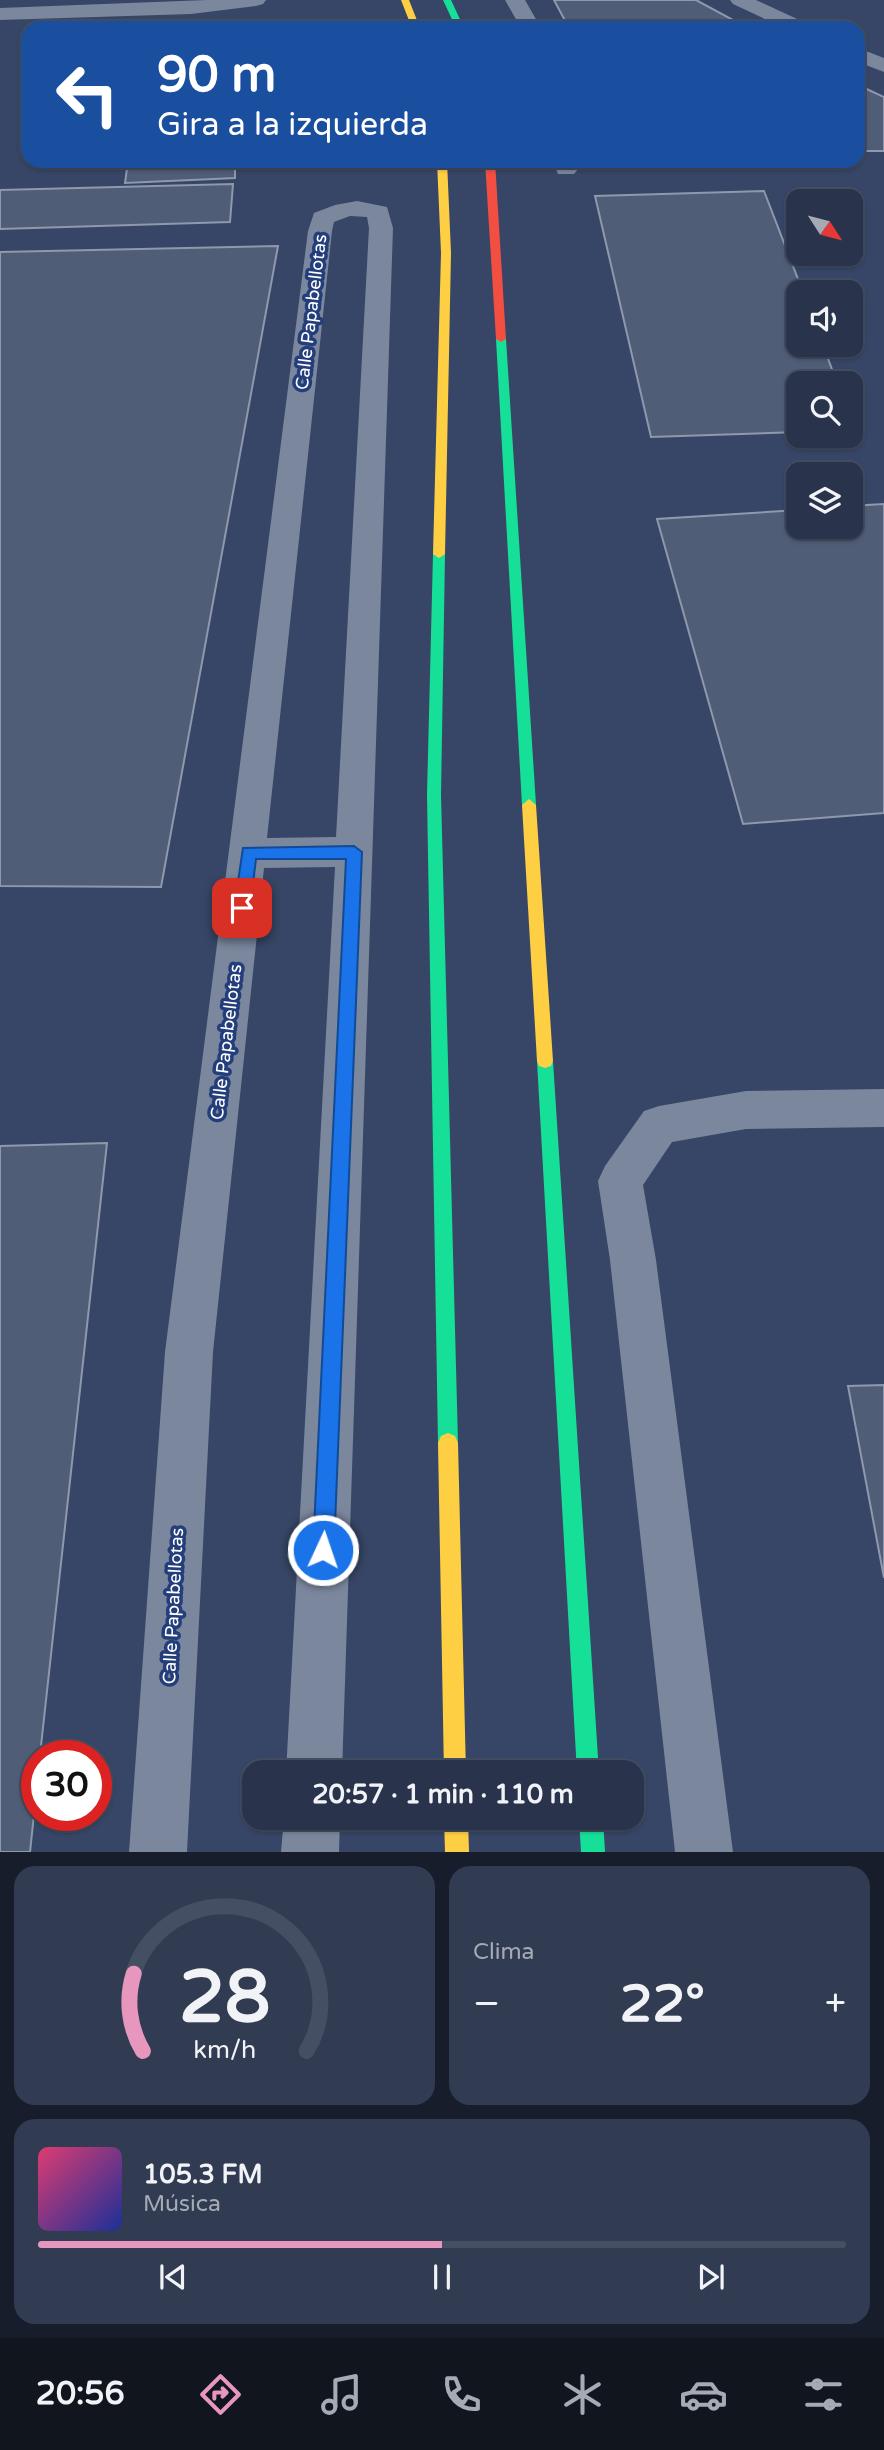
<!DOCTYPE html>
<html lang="es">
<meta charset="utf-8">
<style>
:root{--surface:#29344c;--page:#313c53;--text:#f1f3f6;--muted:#a5aab5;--line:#454f64;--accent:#e797bd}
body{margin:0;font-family:"Varela Round",sans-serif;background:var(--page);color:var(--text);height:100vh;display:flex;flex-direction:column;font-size:26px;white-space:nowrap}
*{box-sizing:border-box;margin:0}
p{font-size:23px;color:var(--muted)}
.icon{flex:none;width:38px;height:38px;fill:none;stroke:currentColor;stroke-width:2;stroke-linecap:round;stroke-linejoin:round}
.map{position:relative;height:1852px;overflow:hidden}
.details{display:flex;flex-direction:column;gap:14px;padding:14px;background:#171d2a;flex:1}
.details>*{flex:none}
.banner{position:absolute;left:21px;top:21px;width:844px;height:147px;border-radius:21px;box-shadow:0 2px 5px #0004,0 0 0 2px var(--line);background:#1a4fa0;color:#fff;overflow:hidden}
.needle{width:46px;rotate:126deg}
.fabs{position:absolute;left:786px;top:189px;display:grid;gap:14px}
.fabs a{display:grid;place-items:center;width:77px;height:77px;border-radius:14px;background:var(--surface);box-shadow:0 2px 5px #0004,0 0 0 2px var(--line);font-size:35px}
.speed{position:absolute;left:21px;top:1740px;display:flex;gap:14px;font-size:35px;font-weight:700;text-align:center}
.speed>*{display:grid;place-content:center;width:91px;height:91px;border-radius:50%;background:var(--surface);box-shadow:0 2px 5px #0004,0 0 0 2px var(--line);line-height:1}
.speed .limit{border:10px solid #d22;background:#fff;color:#111}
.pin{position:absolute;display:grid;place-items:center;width:60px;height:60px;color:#fff;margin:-30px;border-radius:14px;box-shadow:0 4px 10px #0006}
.me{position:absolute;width:77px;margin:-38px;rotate:3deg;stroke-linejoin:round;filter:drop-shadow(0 0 5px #0008)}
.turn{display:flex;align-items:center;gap:24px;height:147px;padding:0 21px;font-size:32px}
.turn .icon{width:91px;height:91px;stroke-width:2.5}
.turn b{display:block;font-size:49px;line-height:60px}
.big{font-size:52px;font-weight:700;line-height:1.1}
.details .card{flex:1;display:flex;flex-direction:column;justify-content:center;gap:10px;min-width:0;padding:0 24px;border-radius:21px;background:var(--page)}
.details .dial{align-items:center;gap:0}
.dial svg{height:182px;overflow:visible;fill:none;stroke:var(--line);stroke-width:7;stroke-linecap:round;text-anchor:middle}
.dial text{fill:var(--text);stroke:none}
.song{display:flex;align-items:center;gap:21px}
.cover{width:84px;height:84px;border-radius:10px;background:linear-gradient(135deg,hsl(340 70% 55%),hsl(230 70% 35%))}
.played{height:7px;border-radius:4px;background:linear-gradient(90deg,var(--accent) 50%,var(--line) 50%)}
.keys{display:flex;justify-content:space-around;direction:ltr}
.heat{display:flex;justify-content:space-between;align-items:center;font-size:38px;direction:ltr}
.details .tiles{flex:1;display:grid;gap:14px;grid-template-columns:1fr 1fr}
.card:last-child{grid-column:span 2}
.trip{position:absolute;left:242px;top:1760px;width:402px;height:70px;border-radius:21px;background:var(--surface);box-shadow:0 2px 5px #0004,0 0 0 2px var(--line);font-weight:700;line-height:70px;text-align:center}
.menu{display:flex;height:112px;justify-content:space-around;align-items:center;background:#10151e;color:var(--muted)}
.menu .icon{width:49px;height:49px}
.menu .active{color:var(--accent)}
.menu b{font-size:32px;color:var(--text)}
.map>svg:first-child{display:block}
</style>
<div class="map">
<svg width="884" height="1852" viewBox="0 0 884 1852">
<rect width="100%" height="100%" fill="#374666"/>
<!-- building -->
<path fill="#505d76" stroke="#8f98ac" stroke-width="2" d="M554 0H696L735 21 734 28H569Z
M858 85 884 97V151H858Z
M128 161H235V178L125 183Z
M233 184 230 222 0 229V190Z
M764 191 803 292H798V345H823L837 383H798V432L651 437 595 196Z
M278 246 161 887 0 886V252Z
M884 504V813L743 824 657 519 798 510V527H850V506Z
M107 1143 40 1755H37V1786L30 1852H0V1146Z
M884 1385V1578L848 1386Z"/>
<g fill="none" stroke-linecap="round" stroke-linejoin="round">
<!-- street -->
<path fill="#7b879d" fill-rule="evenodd" d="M207 0H266L263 4 256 6 191 14 0 20V8Z
M505 0H525L541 28H521Z
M730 0H756L808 24 811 28H784L733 4Z
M858 48 884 58V72L858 62Z
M553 161H577L578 169 574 174H558Z
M357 201 387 207 393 228 342 1773H286L335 867 264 868 213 1352 187 1852H129L165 1352 308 231 314 213 335 205ZM350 216 367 217 369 228 336 837 267 838 332 231 334 222Z
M884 1089V1127L746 1129 672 1142 643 1185 656 1260 733 1852H675L610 1260 598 1181 605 1166 644 1111 659 1106 746 1091Z
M284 1818H340L339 1852H281Z"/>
<!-- fast -->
<path fill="#16e098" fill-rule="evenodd" d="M443 0H451L464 28H456Z
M501 336 506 339 536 805 529 811 522 805 496 339Z
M439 550 445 554 441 795 458 1443 455 1450 448 1453 441 1450 438 1443 427 795 433 554Z
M545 1054 551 1056 553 1061 599 1773H577L537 1061 539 1056Z
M579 1818H603L605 1852H581Z"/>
<!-- slow -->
<path fill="#ffcf43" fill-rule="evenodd" d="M401 0H409L420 28H412Z
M437 161H447L451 253 445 554 439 558 433 554 441 253Z
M529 799 536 805 553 1061 551 1066 545 1068 539 1066 537 1061 522 805Z
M448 1433 455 1436 458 1443 466 1773H444L438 1443 441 1436Z
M444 1818H468L469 1852H445Z"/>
<!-- jam -->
<path fill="#f24e42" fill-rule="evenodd" d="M485 161H495L506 339 501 342 496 339Z"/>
</g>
<!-- route -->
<path fill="#1a73e8" stroke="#114b97" stroke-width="2" d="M354 846 362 852 334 1550 331 1557 323 1560 316 1557 313 1550 346 859H256L250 908 242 915 234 908 243 848Z"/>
<g text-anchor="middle" stroke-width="7" stroke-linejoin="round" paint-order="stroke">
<!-- street labels -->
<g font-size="18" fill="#fff" stroke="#233e7a">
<text transform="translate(311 312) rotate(-83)" y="6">Calle Papabellotas</text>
<text transform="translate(226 1042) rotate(-83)" y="6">Calle Papabellotas</text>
<text transform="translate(173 1606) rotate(-87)" y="6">Calle Papabellotas</text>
</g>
</g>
</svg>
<div class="fabs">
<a><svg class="needle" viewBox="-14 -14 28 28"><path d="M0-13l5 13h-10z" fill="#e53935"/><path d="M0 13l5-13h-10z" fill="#a5aab5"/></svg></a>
<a><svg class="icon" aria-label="sound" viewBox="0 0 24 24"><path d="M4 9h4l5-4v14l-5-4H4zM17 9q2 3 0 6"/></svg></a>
<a><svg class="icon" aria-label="search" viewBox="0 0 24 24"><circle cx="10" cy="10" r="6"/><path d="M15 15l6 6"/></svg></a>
<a><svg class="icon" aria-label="layers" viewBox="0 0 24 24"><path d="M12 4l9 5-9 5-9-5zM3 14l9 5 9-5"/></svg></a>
</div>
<div class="speed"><div class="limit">30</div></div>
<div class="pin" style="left:242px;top:908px;background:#d93025"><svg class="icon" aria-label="arrive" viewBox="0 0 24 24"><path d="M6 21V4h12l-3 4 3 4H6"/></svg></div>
<svg class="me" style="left:323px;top:1550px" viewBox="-20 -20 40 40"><circle r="17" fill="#1a73e8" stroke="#fff" stroke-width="3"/><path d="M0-11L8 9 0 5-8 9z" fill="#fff"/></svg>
<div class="trip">20:57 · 1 min · 110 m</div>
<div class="banner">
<div class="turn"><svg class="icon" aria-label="left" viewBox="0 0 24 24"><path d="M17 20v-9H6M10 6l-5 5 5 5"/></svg><div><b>90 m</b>Gira a la izquierda</div></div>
</div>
</div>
<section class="details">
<div class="tiles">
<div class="card dial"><svg viewBox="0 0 100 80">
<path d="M14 69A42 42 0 1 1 86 69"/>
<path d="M14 69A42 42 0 0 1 10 35" stroke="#e797bd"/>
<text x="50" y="56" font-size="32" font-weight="700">28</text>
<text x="50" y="72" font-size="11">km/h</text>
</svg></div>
<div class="card"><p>Clima</p>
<div class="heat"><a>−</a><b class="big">22°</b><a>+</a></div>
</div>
<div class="card">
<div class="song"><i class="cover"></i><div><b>105.3 FM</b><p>Música</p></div></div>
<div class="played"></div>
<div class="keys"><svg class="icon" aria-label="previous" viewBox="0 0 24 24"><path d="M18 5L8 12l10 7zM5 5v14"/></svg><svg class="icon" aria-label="pause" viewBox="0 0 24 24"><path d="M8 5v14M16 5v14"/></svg><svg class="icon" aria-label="next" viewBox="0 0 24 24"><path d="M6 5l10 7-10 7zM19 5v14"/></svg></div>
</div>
</div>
</section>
<nav class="menu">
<b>20:56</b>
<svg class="icon active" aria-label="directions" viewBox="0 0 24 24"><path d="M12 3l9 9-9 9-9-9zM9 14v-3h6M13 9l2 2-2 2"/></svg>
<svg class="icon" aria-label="music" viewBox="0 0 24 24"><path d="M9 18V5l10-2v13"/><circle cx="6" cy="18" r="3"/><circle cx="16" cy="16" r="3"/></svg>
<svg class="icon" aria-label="phone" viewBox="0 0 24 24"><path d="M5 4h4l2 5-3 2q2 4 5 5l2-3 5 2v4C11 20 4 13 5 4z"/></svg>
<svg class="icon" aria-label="climate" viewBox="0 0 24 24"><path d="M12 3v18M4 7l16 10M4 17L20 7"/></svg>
<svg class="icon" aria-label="car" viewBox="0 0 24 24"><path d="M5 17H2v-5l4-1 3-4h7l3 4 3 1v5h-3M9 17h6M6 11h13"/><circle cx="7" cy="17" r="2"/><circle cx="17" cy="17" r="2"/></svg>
<svg class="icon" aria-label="filters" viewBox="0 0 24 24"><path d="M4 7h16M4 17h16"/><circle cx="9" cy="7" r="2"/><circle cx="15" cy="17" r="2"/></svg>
</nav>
